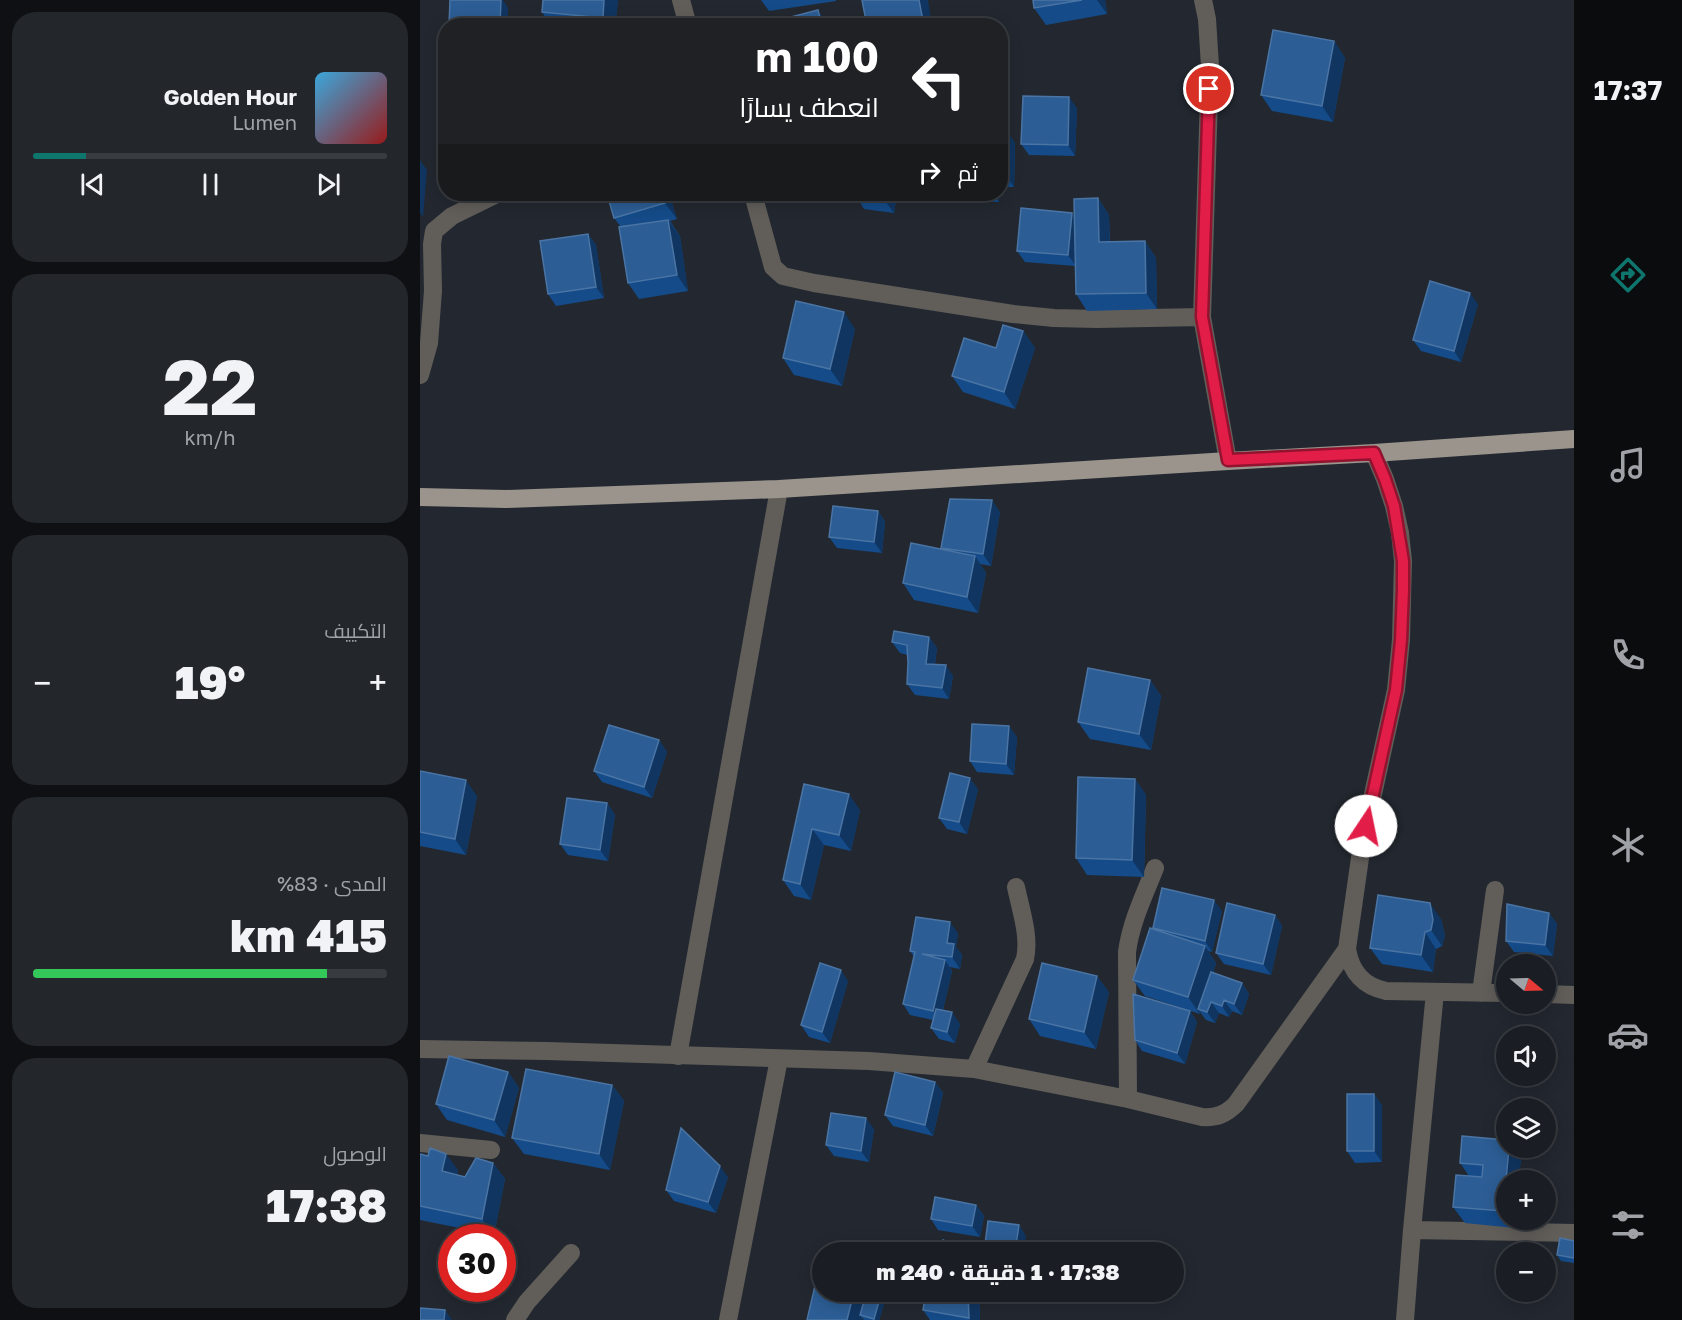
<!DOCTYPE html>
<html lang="ar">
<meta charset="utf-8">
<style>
:root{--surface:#1a1e24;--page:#23272c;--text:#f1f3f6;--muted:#9fa2a6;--line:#383c41;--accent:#0f766e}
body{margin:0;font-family:"Golos Text",Cairo,sans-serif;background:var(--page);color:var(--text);direction:rtl;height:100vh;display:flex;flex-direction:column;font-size:22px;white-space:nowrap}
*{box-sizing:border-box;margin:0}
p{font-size:20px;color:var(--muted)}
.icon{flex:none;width:33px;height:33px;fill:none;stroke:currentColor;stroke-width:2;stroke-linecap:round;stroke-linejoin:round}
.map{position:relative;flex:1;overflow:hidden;direction:ltr}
.sheet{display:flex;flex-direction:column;gap:12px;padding:12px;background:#0e1014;width:420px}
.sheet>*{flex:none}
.banner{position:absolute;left:18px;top:18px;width:570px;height:183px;border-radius:24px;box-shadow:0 3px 15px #0003,0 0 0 2px var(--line);direction:rtl;background:#202124;color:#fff;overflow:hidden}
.needle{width:39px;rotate:109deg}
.tools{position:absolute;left:1076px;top:954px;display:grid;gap:12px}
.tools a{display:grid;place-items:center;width:60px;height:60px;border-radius:50%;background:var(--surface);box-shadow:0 3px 15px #0003,0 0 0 2px var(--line);font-size:30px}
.speed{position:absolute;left:18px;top:1224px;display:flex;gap:12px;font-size:30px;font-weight:700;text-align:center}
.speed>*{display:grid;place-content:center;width:78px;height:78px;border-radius:50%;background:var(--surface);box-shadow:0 3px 15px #0003,0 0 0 2px var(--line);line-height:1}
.speed .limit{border:9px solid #d22;background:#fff;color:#111}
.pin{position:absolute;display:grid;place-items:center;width:51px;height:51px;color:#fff;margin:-26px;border:3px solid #fff;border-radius:50%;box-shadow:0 2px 6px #0007}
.me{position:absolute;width:66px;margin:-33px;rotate:11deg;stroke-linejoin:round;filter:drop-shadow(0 0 4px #0008)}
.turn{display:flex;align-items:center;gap:21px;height:126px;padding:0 30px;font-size:27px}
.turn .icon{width:78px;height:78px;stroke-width:2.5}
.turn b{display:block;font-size:42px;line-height:51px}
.then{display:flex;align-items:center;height:57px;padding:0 30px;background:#0003;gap:12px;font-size:22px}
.big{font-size:45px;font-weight:800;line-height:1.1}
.sheet .widget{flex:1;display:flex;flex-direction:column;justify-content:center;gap:9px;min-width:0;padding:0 21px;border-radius:24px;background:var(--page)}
.sheet .dial{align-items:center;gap:0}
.dial b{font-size:78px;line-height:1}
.song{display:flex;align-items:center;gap:18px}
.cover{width:72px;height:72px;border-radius:9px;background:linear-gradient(135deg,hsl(200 70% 55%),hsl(0 70% 35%))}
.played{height:6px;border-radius:3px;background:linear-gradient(90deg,var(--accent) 15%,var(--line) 15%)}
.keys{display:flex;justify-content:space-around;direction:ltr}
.heat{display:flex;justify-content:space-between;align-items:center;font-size:33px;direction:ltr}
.charge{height:9px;border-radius:4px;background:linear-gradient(90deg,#34c759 83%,var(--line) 0)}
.trip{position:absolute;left:392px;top:1242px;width:372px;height:60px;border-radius:30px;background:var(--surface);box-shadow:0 3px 15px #0003,0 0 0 2px var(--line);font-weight:800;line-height:60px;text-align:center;direction:rtl}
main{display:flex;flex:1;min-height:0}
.tab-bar{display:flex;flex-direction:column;width:108px;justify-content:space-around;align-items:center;background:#0a0c0e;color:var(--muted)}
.tab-bar .icon{width:42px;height:42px}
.tab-bar .active{color:var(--accent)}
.tab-bar b{font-size:27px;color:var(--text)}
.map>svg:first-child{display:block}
</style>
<main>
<nav class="tab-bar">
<b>17:37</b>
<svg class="icon active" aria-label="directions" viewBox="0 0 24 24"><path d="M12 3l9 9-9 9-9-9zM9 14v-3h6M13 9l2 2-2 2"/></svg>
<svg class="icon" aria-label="music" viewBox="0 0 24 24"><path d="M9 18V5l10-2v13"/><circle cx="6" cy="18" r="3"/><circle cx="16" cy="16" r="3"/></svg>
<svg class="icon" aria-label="phone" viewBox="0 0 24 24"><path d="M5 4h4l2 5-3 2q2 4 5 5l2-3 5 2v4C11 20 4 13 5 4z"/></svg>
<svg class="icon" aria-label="climate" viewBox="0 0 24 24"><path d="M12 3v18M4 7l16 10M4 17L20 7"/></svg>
<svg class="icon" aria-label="car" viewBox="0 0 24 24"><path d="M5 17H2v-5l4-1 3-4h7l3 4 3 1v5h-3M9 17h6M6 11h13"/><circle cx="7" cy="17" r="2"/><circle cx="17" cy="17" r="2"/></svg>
<svg class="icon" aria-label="filters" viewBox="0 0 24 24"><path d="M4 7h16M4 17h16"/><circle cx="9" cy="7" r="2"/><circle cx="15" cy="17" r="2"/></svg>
</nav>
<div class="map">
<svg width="1154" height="1320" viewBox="0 0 1154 1320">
<rect width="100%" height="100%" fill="#232830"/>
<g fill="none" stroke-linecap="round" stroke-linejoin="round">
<!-- minor -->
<path stroke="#615e5a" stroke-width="18" d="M261 0 268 26
M333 194 353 267 363 276 394 283 593 314 634 318 677 319 782 317 808 461
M782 317 790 66 787 19 783 0
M0 375 9 343 13 291 12 244 14 231 32 216 77 194
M954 453 965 479 974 506 980 533 983 561 981 640 976 690 942 844 927 949C931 972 943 986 966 991L1086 993
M1061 993 1075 890
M1125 994 1154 995
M0 1049 127 1051 449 1061 554 1069 708 1099 782 1117C797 1118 806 1114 816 1104L927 949
M258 1056 359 489
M554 1069 605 959C610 936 601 911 596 887
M708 1099 707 952C711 922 724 896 735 868
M0 1143 71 1150
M992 1230 1154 1233
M95 1320 107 1302 151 1253
M308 1320 359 1059
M985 1320 992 1230 1015 992"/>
<!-- major -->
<path stroke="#9a948c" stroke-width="18" d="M0 497 86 499 359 489 808 461 954 453 1154 439"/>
</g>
<!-- wall -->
<path fill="#144b88" d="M123 0H198L195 26H131L122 12Z
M341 0H416V1L349 11Z
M613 0H685L687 14 626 25 614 8Z
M914 41 925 58 913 122 852 111 841 95Z
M657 108 655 156 609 155 601 144Z
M580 132H587L595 143 594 187H580Z
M249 194 257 219 250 221 260 236 268 291 219 299 208 283 201 227 194 218Z
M477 194 474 213 444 209 437 198Z
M534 194H579V202L539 201Z
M678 198 689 215 690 242 725 241 736 258 737 309 667 311 656 294 655 266 605 262 597 251 654 215Z
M168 234 176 245 184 298 136 306 128 294Z
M1058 304 1041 362 1001 351 993 340Z
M435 329 422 386 374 375 363 358Z
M603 331 615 348 595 409 543 392 532 376Z
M458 511 465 522 462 553 417 548 409 537Z
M580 512 571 566 560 564 566 573 558 613 494 600 483 583 522 550 521 548Z
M509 637 517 648 515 664 533 676 529 699 495 695 487 684 488 663V655L480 653 472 642Z
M730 680 741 696 731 750 670 739 658 722Z
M597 737 594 775 557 772 550 761Z
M239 740 247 752 232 798 182 782 174 771Z
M0 771 57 796 46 855 0 846Z
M715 779 726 795 724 877 667 875 656 858Z
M384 784 440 810 431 851 404 845 391 900 374 896 363 880Z
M558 789 547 834 527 829 519 818Z
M187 803 195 815 188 861 148 855 140 844Z
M802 911 792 952 788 951 796 963 793 973 822 983 829 994 822 1015 812 1011 809 1017 799 1013 795 1023 786 1020 780 1012V1014L725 996 713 980 734 929 733 928Z
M1129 913 1137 924 1133 956 1094 952 1086 941Z
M855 915 862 926 851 975 804 964 796 953Z
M1021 919 1025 936 1022 946 1016 949 1013 972 962 964 950 948Z
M538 933 536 947 542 955 540 969 530 967 532 971 523 1010 540 1024 535 1043 519 1039 511 1028 513 1020 490 1015 483 1004 494 957 490 951Z
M428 981 410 1043 389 1037 381 1025Z
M689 992 676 1049 620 1036 609 1019Z
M770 1011 777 1022 765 1064 722 1051 715 1040Z
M88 1072 99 1088 85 1137 27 1120 16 1104Z
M515 1082 523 1093 513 1136 473 1126 465 1115Z
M192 1085 204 1101 190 1170 104 1154 92 1138Z
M962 1105V1162L935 1163 927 1151Z
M454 1129 449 1162 414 1156 406 1145Z
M0 1154 38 1170 37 1175 45 1177 73 1163 85 1179 74 1235 0 1220Z
M1101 1157 1099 1180H1086V1220H1096L1095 1228 1045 1223 1033 1207 1049 1176 1040 1163Z
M308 1177 296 1213 254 1201 246 1190Z
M556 1205 564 1216 560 1237 518 1230 511 1219Z
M1154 1241V1263L1141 1261 1137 1255Z
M402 1292H442L445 1296 460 1298 464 1304 459 1320H444L442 1318V1320H387Z
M559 1296 560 1320H510L503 1310Z"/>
<!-- shaded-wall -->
<path fill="#103560" d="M81 0H83L88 8V26H80Z
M184 0H198L195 26H188L183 18Z
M499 0H508L512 26H504Z
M677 0H685L687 14Z
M398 10 409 26H402Z
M914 41 925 58 913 122 902 106Z
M649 97 657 108 655 156 648 145Z
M587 132 595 143 594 187 586 176Z
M0 160 7 170 3 217 0 213Z
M242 194H249L257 219 245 203Z
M468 194H477L474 213 466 202Z
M573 194H579V202Z
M678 198 689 215 690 259 679 242Z
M652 213 660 224 656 266 648 255Z
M248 220 260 236 268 291 257 275Z
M168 234 176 245 184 298 176 287Z
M725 241 736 258 737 309 726 293Z
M1050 293 1058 304 1041 362 1034 351Z
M424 312 435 329 422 386 410 369Z
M603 331 615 348 595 409 584 392Z
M572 500 580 512 571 566 563 554Z
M458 511 465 522 462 553 454 542Z
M555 556 566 573 558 613 547 597Z
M509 637 517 648 513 675 506 664Z
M526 665 533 676 529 699 522 688Z
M730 680 741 696 731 750 719 734Z
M589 726 597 737 594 775 586 764Z
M239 740 247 752 232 798 224 787Z
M550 778 558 789 547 834 539 822Z
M715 779 726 795 724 877 712 860Z
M46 780 57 796 46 855 35 839Z
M429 794 440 810 431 851 419 835Z
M187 803 195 815 188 861 180 850Z
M392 829 404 845 391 900 380 884Z
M794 900 802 911 792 952 785 941Z
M1010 903 1021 919 1025 936 1022 946 1011 930Z
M1129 913 1137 924 1133 956 1125 945Z
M855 915 862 926 851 975 843 964Z
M530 922 538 933 536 947 542 955 540 969 532 957 527 943Z
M1005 932 1016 949 1013 972 1001 955Z
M785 946 796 963 781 1010 778 1009 780 1012V1014L768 997Z
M525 960 532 971 520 1022 513 1011Z
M421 970 428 981 410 1043 402 1032Z
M677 976 689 992 676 1049 664 1032Z
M822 983 829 994 822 1015 814 1004Z
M804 1000 812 1011 809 1017 802 1006Z
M791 1002 799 1013 795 1023 787 1012Z
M770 1011 777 1022 765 1064 757 1053Z
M532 1012 540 1024 535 1043 527 1032Z
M88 1072 99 1088 85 1137 74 1120Z
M515 1082 523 1093 513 1136 505 1125Z
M192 1085 204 1101 190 1170 179 1154Z
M954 1094 962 1105V1162L954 1151Z
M446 1118 454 1129 449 1162 441 1151Z
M1089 1148H1095L1101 1157 1099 1180H1086Z
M26 1154 38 1170 34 1188 22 1171Z
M73 1163 85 1179 74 1235 62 1219Z
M300 1166 308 1177 296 1213 288 1202Z
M1086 1184V1215L1083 1211Z
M556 1205 564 1216 560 1237 552 1226Z
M1089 1220H1096L1095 1228Z
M599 1225 606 1236 604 1252H595Z
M434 1292H442L447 1299 440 1315 442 1318V1320H427Z
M548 1292H560L559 1296 560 1320H550L549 1318Z
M460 1298 464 1304 459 1320H455L454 1319Z
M25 1310 32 1320H24Z"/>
<!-- building -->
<path fill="#2c5d94" stroke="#4a74a4" stroke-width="1.5" d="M30 0H81L80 26H29Z
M123 0H184L183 18 122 12Z
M442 0H499L504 26H447Z
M613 0H662L614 8Z
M398 10 402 26H344V24Z
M853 30 914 41 902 106 841 95Z
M603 96 649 97 648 145 601 144Z
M580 132H587L586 176H580Z
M187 194H242L245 203 194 218Z
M437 194H468L466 202 437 198Z
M678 198 679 242 725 241 726 293 656 294 654 199Z
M601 208 652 213 648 255 597 251Z
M248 220 257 275 208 283 199 227Z
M168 234 176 287 128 294 120 241Z
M1010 281 1050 293 1034 351 993 340Z
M376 301 424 312 410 369 363 358Z
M583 325 603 331 584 392 532 376 544 338 576 348Z
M530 499 572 500 563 554 521 548Z
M413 506 458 511 454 542 409 537Z
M491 543 555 556 547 597 483 583Z
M474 631 509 637 506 664 526 665 522 688 487 684 488 663 487 645 472 642Z
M668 668 730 680 719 734 658 722Z
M552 724 589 726 586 764 550 761Z
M189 725 239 740 224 787 174 771Z
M0 771 46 780 35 839 0 832Z
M530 773 550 778 539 822 519 818Z
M658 777 715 779 712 860 656 858Z
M384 784 429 794 419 835 392 829 380 884 363 880Z
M147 798 187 803 180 850 140 844Z
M742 888 794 900 785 941 733 928Z
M958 895 1010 903 1013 920 1011 930 1005 932 1001 955 950 948Z
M807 903 855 915 843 964 796 953Z
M1087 904 1129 913 1125 945 1086 941Z
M496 917 530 922 527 943 534 944 532 957 502 954 525 960 513 1011 483 1004 495 952 490 951Z
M730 928 785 946 768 997 713 980Z
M400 963 421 970 402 1032 381 1025Z
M622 963 677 976 664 1032 609 1019Z
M791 972 822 983 814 1004 804 1000 802 1006 791 1002 787 1012 778 1009Z
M713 994 770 1011 757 1053 715 1040Z
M516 1009 532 1012 527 1032 511 1028Z
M29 1056 88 1072 74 1120 16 1104Z
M106 1069 192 1085 179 1154 92 1138Z
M475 1072 515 1082 505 1125 465 1115Z
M927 1094H954V1151H927Z
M411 1113 446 1118 441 1151 406 1145Z
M261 1128 300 1166 288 1202 246 1190Z
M1042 1136 1086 1140V1148H1089L1083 1211 1033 1207 1036 1175 1062 1177 1063 1165 1040 1163Z
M10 1148 26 1154 22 1171 45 1177 56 1158 73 1163 62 1219 0 1206V1154L8 1156Z
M515 1197 556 1205 552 1226 511 1219Z
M568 1221 599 1225 595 1252H564Z
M1140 1238 1154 1241V1258L1137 1255Z
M523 1240 544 1249 543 1252H506L508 1247 519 1248Z
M398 1273 402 1274V1292H434L427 1320H387Z
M506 1292H548L549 1318 503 1310Z
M446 1294 460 1298 454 1319 440 1315Z
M0 1308 25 1310 24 1320H0Z"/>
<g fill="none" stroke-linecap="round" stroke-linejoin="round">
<!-- route casing -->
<g stroke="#92132f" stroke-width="15">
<path id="route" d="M789 89 782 317 808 460 954 453 965 479 974 506 983 561V590L981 640 976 690 946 826"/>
</g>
<!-- route -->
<use href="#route" stroke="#e11d48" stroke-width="10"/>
</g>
</svg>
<div class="tools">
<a><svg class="needle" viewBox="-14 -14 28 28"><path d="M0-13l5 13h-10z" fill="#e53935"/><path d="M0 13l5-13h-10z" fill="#9fa2a6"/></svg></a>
<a><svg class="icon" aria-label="sound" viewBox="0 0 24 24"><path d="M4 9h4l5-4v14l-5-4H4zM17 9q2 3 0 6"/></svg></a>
<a><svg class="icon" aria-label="layers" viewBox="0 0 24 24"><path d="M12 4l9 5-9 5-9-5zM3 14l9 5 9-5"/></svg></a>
<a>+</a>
<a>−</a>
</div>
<div class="speed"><div class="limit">30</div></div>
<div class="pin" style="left:789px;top:89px;background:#d93025"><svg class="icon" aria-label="arrive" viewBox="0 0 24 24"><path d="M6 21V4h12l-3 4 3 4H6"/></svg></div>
<svg class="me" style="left:946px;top:826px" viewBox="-20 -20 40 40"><circle r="19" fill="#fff"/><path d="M0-13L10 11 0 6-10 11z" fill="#e11d48"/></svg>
<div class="trip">17:38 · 1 دقيقة · 240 m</div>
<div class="banner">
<div class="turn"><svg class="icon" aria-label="left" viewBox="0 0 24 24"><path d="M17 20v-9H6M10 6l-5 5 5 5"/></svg><div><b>100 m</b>انعطف يسارًا</div></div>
<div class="then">ثم<svg class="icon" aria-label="right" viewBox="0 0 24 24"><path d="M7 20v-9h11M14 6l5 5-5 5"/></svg></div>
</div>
</div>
<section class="sheet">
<div class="widget">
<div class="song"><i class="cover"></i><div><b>Golden Hour</b><p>Lumen</p></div></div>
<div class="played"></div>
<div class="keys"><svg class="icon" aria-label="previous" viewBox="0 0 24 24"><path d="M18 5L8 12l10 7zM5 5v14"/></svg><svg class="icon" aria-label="pause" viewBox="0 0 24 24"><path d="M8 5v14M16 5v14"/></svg><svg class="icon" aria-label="next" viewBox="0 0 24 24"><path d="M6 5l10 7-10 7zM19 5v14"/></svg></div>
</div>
<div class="widget dial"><b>22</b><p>km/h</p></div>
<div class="widget"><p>التكييف</p>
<div class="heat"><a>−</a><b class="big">19°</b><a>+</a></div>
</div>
<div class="widget"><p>المدى · 83%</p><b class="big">415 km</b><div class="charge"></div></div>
<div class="widget"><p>الوصول</p><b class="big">17:38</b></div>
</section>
</main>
